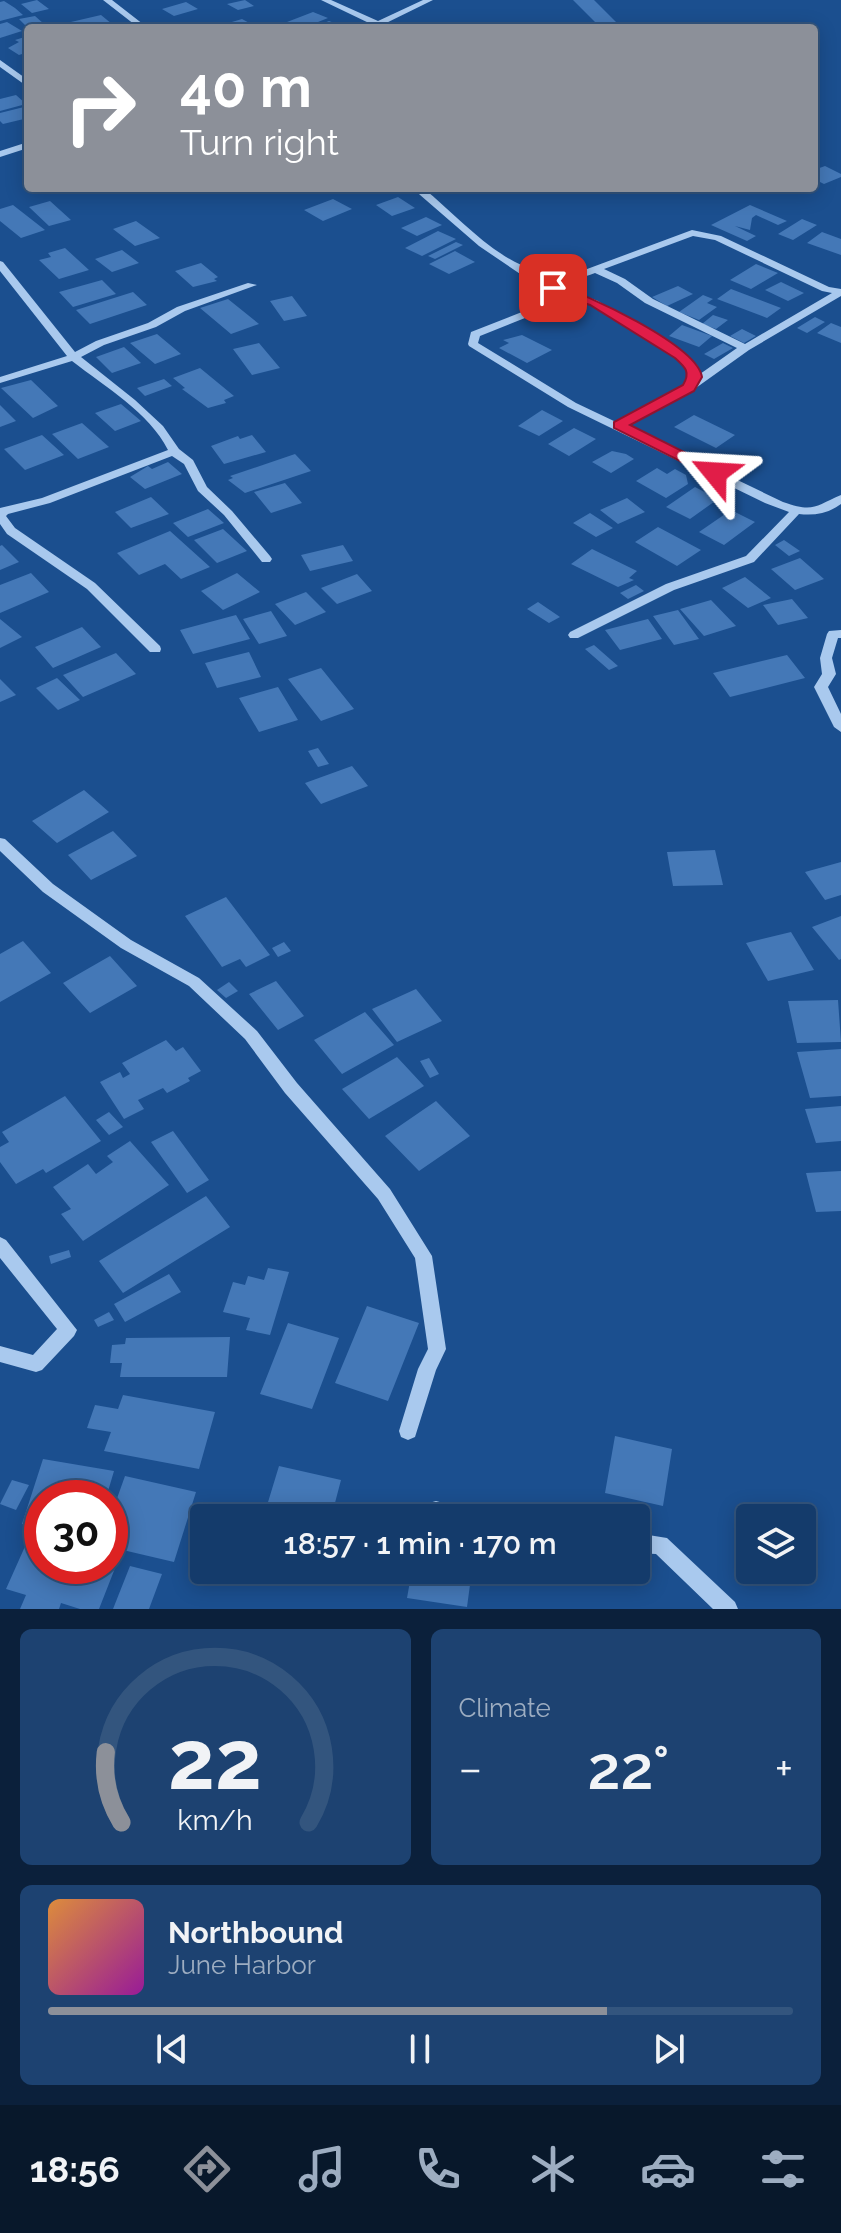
<!DOCTYPE html>
<meta charset="utf-8">
<style>
:root{--surface:#143b6b;--page:#1d4271;--text:#f1f3f6;--muted:#9dadc1;--line:#33557e;--accent:#8c9099}
body{margin:0;font-family:Raleway,sans-serif;background:var(--page);color:var(--text);height:100vh;display:flex;flex-direction:column;font-size:30px;white-space:nowrap}
*{box-sizing:border-box;margin:0}
p{font-size:26px;color:var(--muted)}
.icon{flex:none;width:44px;height:44px;fill:none;stroke:currentColor;stroke-width:2;stroke-linecap:round;stroke-linejoin:round}
.map{position:relative;height:1609px;overflow:hidden}
.drawer{display:flex;flex-direction:column;gap:20px;padding:20px;background:#0b203b;flex:1}
.drawer>*{flex:none}
.guide{position:absolute;left:24px;top:24px;width:794px;height:168px;border-radius:8px;box-shadow:0 4px 20px #0003,0 0 0 2px var(--line);background:#8c9099;color:#fff;overflow:hidden}
.tools{position:absolute;left:736px;top:1504px;display:grid;gap:16px}
.tools a{display:grid;place-items:center;width:80px;height:80px;border-radius:8px;background:var(--surface);box-shadow:0 4px 20px #0003,0 0 0 2px var(--line);font-size:40px}
.speed{position:absolute;left:24px;top:1480px;display:flex;gap:16px;font-size:40px;font-weight:700;text-align:center}
.speed>*{display:grid;place-content:center;width:104px;height:104px;border-radius:50%;background:var(--surface);box-shadow:0 4px 20px #0003,0 0 0 2px var(--line);line-height:1}
.speed .limit{border:12px solid #d22;background:#fff;color:#111}
.pin{position:absolute;display:grid;place-items:center;width:68px;height:68px;color:#fff;margin:-34px;border-radius:16px;box-shadow:0 4px 12px #0006}
.me{position:absolute;width:88px;margin:-44px;rotate:297deg;stroke-linejoin:round;filter:drop-shadow(0 0 6px #0008)}
.turn{display:flex;align-items:center;gap:28px;height:168px;padding:0 24px;font-size:36px}
.turn .icon{width:104px;height:104px;stroke-width:2.5}
.turn b{display:block;font-size:56px;line-height:68px}
.big{font-size:60px;font-weight:600;line-height:1.1}
.drawer .widget{flex:1;display:flex;flex-direction:column;justify-content:center;gap:12px;min-width:0;padding:0 28px;border-radius:12px;background:var(--page)}
.drawer .dial{align-items:center;gap:0}
.dial svg{height:208px;overflow:visible;fill:none;stroke:var(--line);stroke-width:7;stroke-linecap:round;text-anchor:middle}
.dial text{fill:var(--text);stroke:none}
.song{display:flex;align-items:center;gap:24px}
.cover{width:96px;height:96px;border-radius:12px;background:linear-gradient(135deg,hsl(30 70% 55%),hsl(300 70% 35%))}
.played{height:8px;border-radius:4px;background:linear-gradient(90deg,var(--accent) 75%,var(--line) 75%)}
.keys{display:flex;justify-content:space-around;direction:ltr}
.heat{display:flex;justify-content:space-between;align-items:center;font-size:44px;direction:ltr}
.drawer .tiles{flex:1;display:grid;gap:20px;grid-template-columns:1fr 1fr}
.widget:last-child{grid-column:span 2}
.trip{position:absolute;left:190px;top:1504px;width:460px;height:80px;border-radius:8px;background:var(--surface);box-shadow:0 4px 20px #0003,0 0 0 2px var(--line);font-weight:600;line-height:80px;text-align:center}
.tabs{display:flex;height:128px;justify-content:space-around;align-items:center;background:#08182b;color:var(--muted)}
.tabs .icon{width:56px;height:56px}
.tabs .selected{color:var(--accent)}
.tabs b{font-size:36px;color:var(--text)}
.map>svg:first-child{display:block}
</style>
<div class="map">
<svg width="841" height="1609" viewBox="0 0 841 1609">
<rect width="100%" height="100%" fill="#1b4f8f"/>
<!-- building -->
<path fill="#4478b7" d="M37 0 49 9 32 13 21 4Z
M245 0 254 6 238 10 227 4Z
M573 0H594L622 28H601Z
M4 1 15 8 23 15 0 21V2Z
M186 2 198 9 174 16 162 9Z
M313 12 328 18 303 28 287 22Z
M101 15 112 24 93 28H61L58 25Z
M35 16 44 24 28 28 19 19Z
M242 19 255 26 216 28 215 27Z
M329 21 342 26 350 22 362 25 355 28H311Z
M7 22 22 31 0 38V24Z
M28 36V52L19 55 8 48 19 42 15 40Z
M16 95 26 104 0 111V99Z
M28 106V118L3 124 0 121V113Z
M825 166 841 174V177L824 184 814 179V170Z
M398 197 415 208 392 216 376 205Z
M333 199 352 209 323 221 304 210Z
M50 201 71 220 49 226 29 207Z
M13 205 45 230 21 238 0 221V209Z
M750 205 787 221 778 225 756 215 752 218 750 230 735 226 756 236 747 241 711 225Z
M426 217 442 225 417 236 401 228Z
M802 219 817 225 793 240 778 234Z
M136 221 160 238 135 246 113 229Z
M438 231 456 239 422 256 405 248Z
M822 232 841 239V255L807 243Z
M456 242 463 245 435 259 428 256Z
M65 248 89 270 59 279 39 260 51 257 48 253Z
M122 250 139 263 112 272 95 259Z
M455 251 475 262 449 274 429 264Z
M201 263 218 277 214 279 217 281 193 287 175 271Z
M756 264 778 273 751 289 730 280Z
M102 280 116 294 73 307 59 292Z
M781 282 804 293 788 301 765 290Z
M678 286 693 294 667 306 652 297Z
M731 289 781 308 767 318 717 299Z
M133 292 147 305 90 324 76 310Z
M703 295 713 299 707 303 717 307 699 320 679 312Z
M292 296 307 316 284 321 270 301Z
M228 299 259 324 231 334 200 308Z
M713 315 728 320 716 329 702 324Z
M815 317 825 322 807 333 797 328Z
M831 323 841 327V343L817 333Z
M682 325 712 336 699 347 669 336Z
M742 329 756 336 744 343 730 336Z
M157 334 181 354 155 364 130 343Z
M522 335 552 350 527 363 499 348 509 343 503 340Z
M259 343 280 368 252 375 233 349Z
M723 343 733 348 714 359 704 354Z
M124 347 141 363 112 373 96 357Z
M200 368 234 396 224 400 226 403 208 408 182 389 185 388 173 378Z
M164 379 172 386 145 396 137 388Z
M31 380 58 406 33 418 1 388Z
M121 404 141 421 115 431 95 413Z
M0 405 16 421 0 427Z
M542 410 563 421 539 436 518 426Z
M694 415 735 435 716 448 674 427Z
M82 423 109 447 78 459 52 434Z
M574 428 596 439 569 456 548 444Z
M42 435 64 455 25 470 4 449Z
M252 435 266 452 224 464 211 446 238 436 240 439Z
M612 451 626 454 634 459 611 473 592 462Z
M295 454 311 471 245 493 228 480 233 478 230 476Z
M168 462 182 474 145 489 130 477 148 466 152 469Z
M657 468 667 474 675 469 686 475 688 484 666 498 636 481Z
M285 483 302 503 271 513 254 492Z
M695 487 718 499 690 519 666 507Z
M151 497 169 514 131 528 115 512Z
M627 498 645 512 618 524 600 510Z
M208 509 224 523 188 537 173 523Z
M731 510 755 522 724 545 699 532Z
M590 513 613 528 596 537 573 523Z
M658 527 701 550 677 566 635 542Z
M223 529 247 551 217 563 194 540Z
M170 531 210 567 181 579 165 564 139 575 117 553Z
M784 540 800 551 789 556 775 545Z
M2 545 19 562 0 570V546Z
M343 545 353 561 310 571 301 555Z
M592 549 637 571 629 578 634 580 618 587 571 564Z
M800 558 824 579 795 590 771 569Z
M31 573 49 592 0 613V585Z
M237 573 260 592 223 610 201 591Z
M357 574 372 591 337 604 321 588Z
M745 577 771 598 748 608 722 588Z
M636 585 644 591 628 599 620 593Z
M306 592 326 612 295 625 275 604Z
M792 599 808 618 778 625 763 605Z
M711 600 736 626 704 636 680 609Z
M538 602 560 617 549 623 527 609Z
M678 610 699 639 674 645 653 616Z
M271 611 287 636 259 644 243 619Z
M236 615 250 639 193 654 180 630Z
M0 619 22 637 0 648Z
M648 619 662 639 620 650 605 630Z
M82 627 101 647 53 668 35 647Z
M594 645 618 666 609 670 585 649Z
M249 652 261 677 217 688 205 663Z
M116 653 136 674 83 697 63 675Z
M787 655 805 678 730 697 713 673Z
M321 668 354 709 321 721 288 679Z
M57 678 80 700 58 710 36 688Z
M0 679 16 695 0 702Z
M278 687 298 720 259 732 239 698Z
M318 748 329 764 318 767 308 751Z
M352 766 368 786 321 804 305 783Z
M84 790 109 812 57 843 32 821Z
M113 831 137 856 91 880 68 855Z
M715 850 723 885 673 886 667 852Z
M841 862V895L825 900 805 872Z
M226 897 270 955 246 967 240 959 222 967 185 916Z
M841 916V959L839 960 812 927Z
M791 932 814 970 768 981 746 943Z
M23 941 51 973 0 1002V954Z
M284 942 291 951 278 957 272 948Z
M110 956 137 986 90 1013 63 983Z
M276 981 304 1016 278 1030 249 994Z
M229 982 238 991 226 998 217 990Z
M416 989 442 1021 397 1042 372 1009Z
M838 1000 841 1042 797 1043 788 1001Z
M365 1012 394 1045 342 1074 314 1040Z
M166 1040 176 1051 183 1047 201 1071 188 1078 190 1081 167 1093 163 1088 138 1100 144 1109 124 1119 100 1082 120 1072 123 1078 130 1074 122 1063Z
M841 1049V1096L810 1098 797 1052Z
M397 1057 424 1086 369 1119 342 1089Z
M429 1058 439 1074 430 1078 420 1061Z
M65 1096 101 1141 46 1173 43 1169 16 1184 0 1162V1147L9 1142 2 1132Z
M436 1101 470 1136 419 1171 385 1136Z
M841 1106V1141L816 1143 805 1109Z
M109 1112 123 1127 109 1135 96 1120Z
M173 1131 209 1180 187 1193 151 1142Z
M130 1141 169 1185 83 1241 61 1214 71 1209 53 1187 88 1164 96 1174 113 1162 107 1156Z
M841 1171V1211L816 1212 806 1173Z
M206 1196 230 1227 123 1293 99 1261Z
M69 1250 71 1257 51 1264 49 1256Z
M268 1268 289 1272 270 1335 246 1330 250 1318 223 1312 233 1282 245 1285 248 1276 264 1280Z
M169 1274 181 1292 125 1322 114 1304Z
M367 1306 419 1323 388 1401 335 1383Z
M109 1312 114 1320 98 1327 94 1320Z
M288 1323 339 1338 312 1409 260 1394Z
M230 1337 227 1377H120L122 1363H110L112 1345 125 1344 126 1338Z
M123 1395 215 1412 199 1469 104 1451 111 1432 87 1428 95 1405 118 1409Z
M615 1436 672 1449 663 1506 605 1493Z
M43 1459 114 1471 106 1498H42V1527L22 1524Z
M279 1466 341 1480 331 1518H290L265 1512Z
M125 1476 196 1492 174 1562 110 1547V1518Z
M12 1480 29 1485 16 1510 0 1504Z
M31 1533 42 1536V1566H110V1556L119 1558 99 1609H80L61 1603 59 1609H20L26 1595 6 1589Z
M130 1566 162 1574 149 1609H113Z
M412 1570H472L467 1607 407 1598Z"/>
<g fill="none" stroke-linecap="round" stroke-linejoin="round">
<!-- minor -->
<path fill="#a9c9ee" fill-rule="evenodd" d="M103 0H112L148 28H139Z
M321 0H331L378 21 423 0H433L376 28H365L371 24Z
M0 60 28 80V87L0 67Z
M28 142V148L0 157V151Z
M412 188H423C468 224 508 278 571 275L692 230 721 236 829 287 841 289V296L749 350 693 390 625 426 783 502C814 513 815 506 841 495V504C829 513 815 516 799 514L754 562 674 590 578 638H570L568 635 570 632 666 584 746 556 789 512 765 503 568 407 469 346 468 344 471 332 532 308 540 298 532 282 479 246ZM693 236 715 240 822 291 832 293 745 344 653 299 625 279 604 269ZM595 273 617 283 645 303 737 348 700 374 697 365 683 353 598 301 543 280C561 285 578 279 595 273ZM547 289 590 305 675 357 688 368 690 377 685 386 616 422 576 403 478 343 480 336 540 312 550 298Z
M0 261 3 262 75 352 96 341 148 323 177 307 248 283 257 285 185 311 156 327 104 345 81 357 135 400 163 426 179 449 193 460 207 487 232 511 270 556 272 559 270 562H262L224 515 198 491 184 464 172 456 50 503 8 514 6 516 15 528 95 583 160 646 161 649 160 652H150L87 589 7 534 0 524V508L42 498 168 450C149 412 105 387 72 361L0 383V377L67 356 0 271Z
M841 630V638H838L832 658 836 674 828 687 841 714V732L834 727 814 687 822 674 820 658 827 634 829 631Z
M0 838 5 839 53 884 131 940 199 978 257 1031 297 1083 390 1189 432 1256 446 1349 436 1370 415 1437 408 1440 401 1437 399 1431 418 1369 428 1349 415 1258 378 1199 285 1093 245 1039 189 986 121 948 43 892 0 851Z
M0 1237 6 1240 77 1330 74 1336 42 1370 36 1372 0 1362V1346L33 1355 57 1329 0 1258Z
M436 1501 472 1511 475 1518 429 1517 426 1510 429 1503Z
M636 1533 667 1538 735 1602 738 1609H713L656 1554 636 1553Z"/>
</g>
<!-- route -->
<path fill="#e11d48" stroke="#92132f" stroke-width="2" d="M553 284C585 293 697 345 702 377L694 391 630 425 720 470V476H710L614 428V422L683 385C691 372 685 367 675 358L590 305 548 291 546 288Z"/>
</svg>
<div class="tools">
<a><svg class="icon" aria-label="layers" viewBox="0 0 24 24"><path d="M12 4l9 5-9 5-9-5zM3 14l9 5 9-5"/></svg></a>
</div>
<div class="speed"><div class="limit">30</div></div>
<div class="pin" style="left:553px;top:288px;background:#d93025"><svg class="icon" aria-label="arrive" viewBox="0 0 24 24"><path d="M6 21V4h12l-3 4 3 4H6"/></svg></div>
<svg class="me" style="left:715px;top:473px" viewBox="-20 -20 40 40"><path d="M0-17L14 15 0 8-14 15z" fill="#e11d48" stroke="#fff" stroke-width="4"/></svg>
<div class="trip">18:57 · 1 min · 170 m</div>
<div class="guide">
<div class="turn"><svg class="icon" aria-label="right" viewBox="0 0 24 24"><path d="M7 20v-9h11M14 6l5 5-5 5"/></svg><div><b>40 m</b>Turn right</div></div>
</div>
</div>
<section class="drawer">
<div class="tiles">
<div class="widget dial"><svg viewBox="0 0 100 80">
<path d="M14 69A42 42 0 1 1 86 69"/>
<path d="M14 69A42 42 0 0 1 8 42" stroke="#8c9099"/>
<text x="50" y="56" font-size="32" font-weight="700">22</text>
<text x="50" y="72" font-size="11">km/h</text>
</svg></div>
<div class="widget"><p>Climate</p>
<div class="heat"><a>−</a><b class="big">22°</b><a>+</a></div>
</div>
<div class="widget">
<div class="song"><i class="cover"></i><div><b>Northbound</b><p>June Harbor</p></div></div>
<div class="played"></div>
<div class="keys"><svg class="icon" aria-label="previous" viewBox="0 0 24 24"><path d="M18 5L8 12l10 7zM5 5v14"/></svg><svg class="icon" aria-label="pause" viewBox="0 0 24 24"><path d="M8 5v14M16 5v14"/></svg><svg class="icon" aria-label="next" viewBox="0 0 24 24"><path d="M6 5l10 7-10 7zM19 5v14"/></svg></div>
</div>
</div>
</section>
<nav class="tabs">
<b>18:56</b>
<svg class="icon selected" aria-label="directions" viewBox="0 0 24 24"><path d="M12 3l9 9-9 9-9-9zM9 14v-3h6M13 9l2 2-2 2"/></svg>
<svg class="icon" aria-label="music" viewBox="0 0 24 24"><path d="M9 18V5l10-2v13"/><circle cx="6" cy="18" r="3"/><circle cx="16" cy="16" r="3"/></svg>
<svg class="icon" aria-label="phone" viewBox="0 0 24 24"><path d="M5 4h4l2 5-3 2q2 4 5 5l2-3 5 2v4C11 20 4 13 5 4z"/></svg>
<svg class="icon" aria-label="climate" viewBox="0 0 24 24"><path d="M12 3v18M4 7l16 10M4 17L20 7"/></svg>
<svg class="icon" aria-label="car" viewBox="0 0 24 24"><path d="M5 17H2v-5l4-1 3-4h7l3 4 3 1v5h-3M9 17h6M6 11h13"/><circle cx="7" cy="17" r="2"/><circle cx="17" cy="17" r="2"/></svg>
<svg class="icon" aria-label="filters" viewBox="0 0 24 24"><path d="M4 7h16M4 17h16"/><circle cx="9" cy="7" r="2"/><circle cx="15" cy="17" r="2"/></svg>
</nav>
